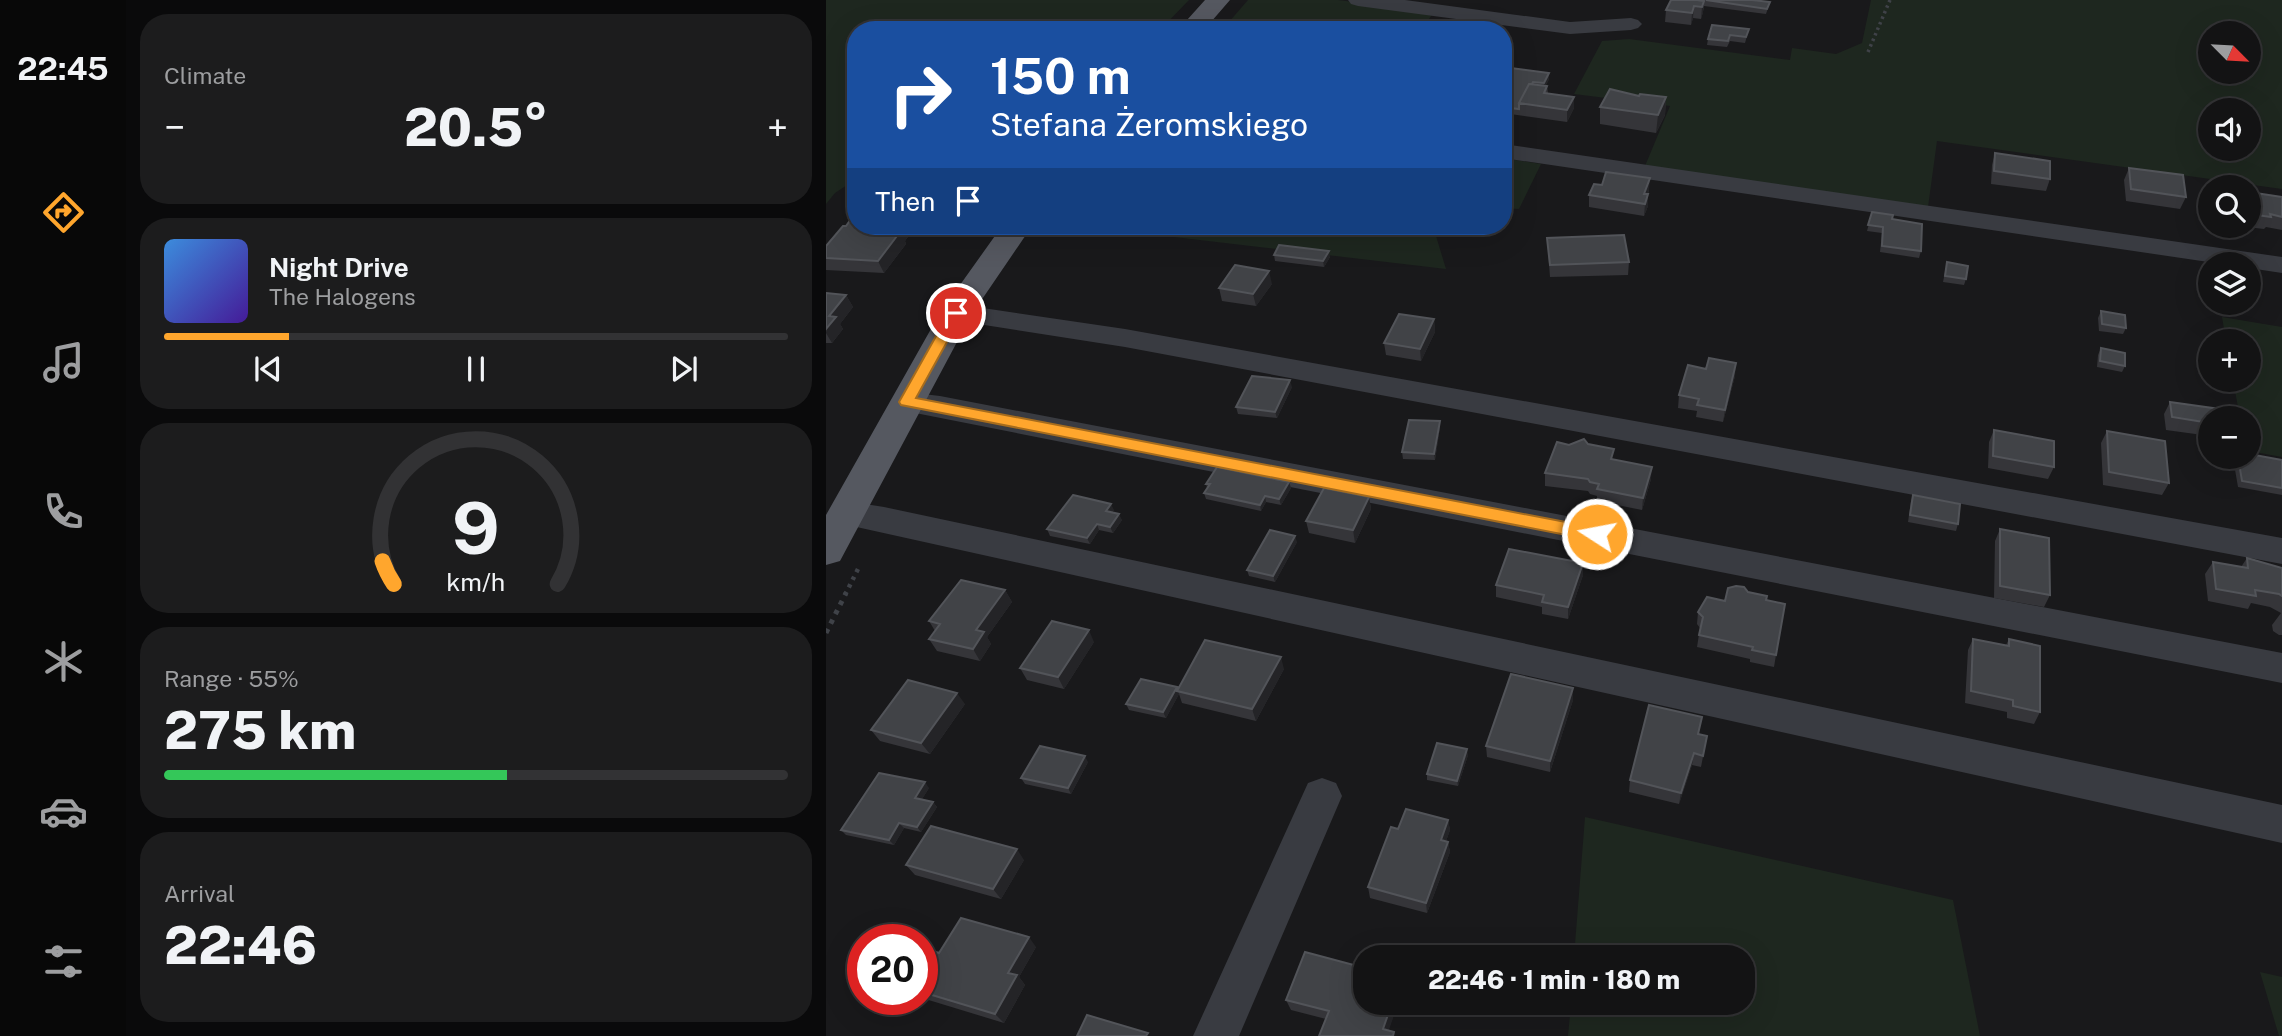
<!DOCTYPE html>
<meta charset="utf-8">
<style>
:root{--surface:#131314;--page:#1c1c1d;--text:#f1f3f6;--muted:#9d9ea0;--line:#323234;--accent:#ffa62d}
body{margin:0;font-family:"Public Sans",sans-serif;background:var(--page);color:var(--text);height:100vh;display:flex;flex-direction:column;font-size:26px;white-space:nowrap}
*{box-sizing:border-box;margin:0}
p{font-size:23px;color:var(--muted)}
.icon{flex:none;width:38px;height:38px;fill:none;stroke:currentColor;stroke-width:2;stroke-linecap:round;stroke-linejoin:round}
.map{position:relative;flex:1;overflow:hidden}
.sheet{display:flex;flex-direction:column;gap:14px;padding:14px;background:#0a0a0b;width:700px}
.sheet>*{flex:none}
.top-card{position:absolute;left:21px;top:21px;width:665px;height:214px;border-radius:28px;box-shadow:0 7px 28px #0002,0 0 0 2px var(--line);background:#1a4fa0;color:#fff;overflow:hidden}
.needle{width:46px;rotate:114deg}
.controls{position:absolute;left:1372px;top:21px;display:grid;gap:14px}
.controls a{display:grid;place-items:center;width:63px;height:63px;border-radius:50%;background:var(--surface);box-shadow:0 7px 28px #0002,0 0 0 2px var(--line);font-size:35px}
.speed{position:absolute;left:21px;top:924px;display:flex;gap:14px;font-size:35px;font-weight:700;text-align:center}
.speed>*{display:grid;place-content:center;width:91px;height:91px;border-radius:50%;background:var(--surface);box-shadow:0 7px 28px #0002,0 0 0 2px var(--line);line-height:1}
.speed .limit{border:10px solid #d22;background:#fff;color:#111}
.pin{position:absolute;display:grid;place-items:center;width:60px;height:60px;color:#fff;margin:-30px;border:4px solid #fff;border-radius:50%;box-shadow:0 2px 7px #0007}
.me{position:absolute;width:77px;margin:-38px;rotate:281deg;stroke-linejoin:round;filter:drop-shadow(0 0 5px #0008)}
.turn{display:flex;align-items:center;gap:24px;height:147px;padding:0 28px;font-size:32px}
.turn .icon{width:91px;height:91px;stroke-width:2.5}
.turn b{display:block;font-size:49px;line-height:60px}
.then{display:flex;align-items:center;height:66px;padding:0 28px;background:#0003;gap:14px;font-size:26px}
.big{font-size:52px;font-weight:800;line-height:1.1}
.sheet .card{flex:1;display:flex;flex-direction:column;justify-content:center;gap:10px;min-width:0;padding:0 24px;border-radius:28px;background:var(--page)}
.sheet .dial{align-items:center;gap:0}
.dial svg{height:182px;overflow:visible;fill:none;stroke:var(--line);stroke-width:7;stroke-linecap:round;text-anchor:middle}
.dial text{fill:var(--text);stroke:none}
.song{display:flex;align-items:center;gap:21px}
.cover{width:84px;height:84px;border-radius:10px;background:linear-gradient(135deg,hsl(210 70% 55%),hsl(260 70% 35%))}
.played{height:7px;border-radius:4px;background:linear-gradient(90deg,var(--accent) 20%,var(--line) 20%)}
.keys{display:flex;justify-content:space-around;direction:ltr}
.heat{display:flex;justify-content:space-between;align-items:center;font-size:38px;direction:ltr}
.charge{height:10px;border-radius:5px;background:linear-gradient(90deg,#34c759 55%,var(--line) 0)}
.trip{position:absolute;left:527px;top:945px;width:402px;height:70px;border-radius:28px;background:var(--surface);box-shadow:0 7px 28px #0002,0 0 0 2px var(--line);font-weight:800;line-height:70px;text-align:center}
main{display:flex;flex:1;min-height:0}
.tabs{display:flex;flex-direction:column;width:126px;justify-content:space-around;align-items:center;background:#080808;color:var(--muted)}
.tabs .icon{width:49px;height:49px}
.tabs .selected{color:var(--accent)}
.tabs b{font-size:32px;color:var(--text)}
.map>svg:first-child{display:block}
</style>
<main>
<nav class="tabs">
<b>22:45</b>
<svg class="icon selected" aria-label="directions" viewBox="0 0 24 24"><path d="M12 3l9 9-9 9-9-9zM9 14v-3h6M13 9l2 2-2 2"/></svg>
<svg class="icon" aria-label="music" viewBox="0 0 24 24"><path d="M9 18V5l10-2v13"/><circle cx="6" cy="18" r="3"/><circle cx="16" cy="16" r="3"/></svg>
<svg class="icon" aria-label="phone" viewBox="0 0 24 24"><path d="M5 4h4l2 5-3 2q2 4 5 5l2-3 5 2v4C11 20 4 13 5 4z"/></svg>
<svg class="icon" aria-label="climate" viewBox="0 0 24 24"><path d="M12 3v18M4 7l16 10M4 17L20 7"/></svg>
<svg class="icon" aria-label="car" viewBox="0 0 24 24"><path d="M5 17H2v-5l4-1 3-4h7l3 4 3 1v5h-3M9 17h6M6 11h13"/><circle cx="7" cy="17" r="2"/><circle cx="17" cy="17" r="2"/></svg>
<svg class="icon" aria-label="filters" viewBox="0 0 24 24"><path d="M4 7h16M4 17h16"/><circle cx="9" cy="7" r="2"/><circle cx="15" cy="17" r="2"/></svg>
</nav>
<section class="sheet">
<div class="card"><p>Climate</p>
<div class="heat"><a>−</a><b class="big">20.5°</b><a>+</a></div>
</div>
<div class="card">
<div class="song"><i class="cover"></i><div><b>Night Drive</b><p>The Halogens</p></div></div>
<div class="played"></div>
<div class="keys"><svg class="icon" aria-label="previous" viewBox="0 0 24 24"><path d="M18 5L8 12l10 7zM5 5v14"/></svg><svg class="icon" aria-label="pause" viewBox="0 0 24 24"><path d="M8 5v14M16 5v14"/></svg><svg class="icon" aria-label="next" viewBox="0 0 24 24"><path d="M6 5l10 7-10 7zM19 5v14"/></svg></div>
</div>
<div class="card dial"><svg viewBox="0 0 100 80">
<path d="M14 69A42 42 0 1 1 86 69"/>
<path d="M14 69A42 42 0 0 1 9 59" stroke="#ffa62d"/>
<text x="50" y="56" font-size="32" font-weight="700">9</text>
<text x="50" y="72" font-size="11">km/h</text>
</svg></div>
<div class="card"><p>Range · 55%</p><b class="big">275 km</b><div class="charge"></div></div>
<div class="card"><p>Arrival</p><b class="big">22:46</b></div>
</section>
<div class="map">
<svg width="1456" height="1036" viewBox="0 0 1456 1036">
<rect width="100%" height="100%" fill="#19191b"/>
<!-- green -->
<path fill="#1e271f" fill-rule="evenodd" d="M0 0H363L334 30H30V179L9 193 0 204Z
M422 0H512L608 12 595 30H396Z
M1045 0H1456V189L1111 141 1102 207 819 166 844 106 748 94 776 41 803 39 964 60 966 48 1010 54 1036 43ZM1384 33H1423V72H1384ZM1384 110H1423V149H1384Z
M677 158 715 164 693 209 677 208Z
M254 226H607L620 269Z
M1396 317 1456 327V457L1423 451V418H1414L1407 380H1423V341H1400Z
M759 817 1127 900 1154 1036H742L745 1003H917V957H748Z
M1434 972 1456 977V1036H1453Z"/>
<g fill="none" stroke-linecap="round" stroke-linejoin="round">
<!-- path-far2 -->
<path stroke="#3f4248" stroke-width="3.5" stroke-dasharray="2.5 3.5" stroke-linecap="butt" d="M1042 52 1064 0"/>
<!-- path-far1 -->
<path stroke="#3f4248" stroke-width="4.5" stroke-dasharray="3.5 5" stroke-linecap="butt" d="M19 595 32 569"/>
<!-- path -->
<path stroke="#3f4248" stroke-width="5" stroke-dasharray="4.5 6" stroke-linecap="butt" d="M0 633 20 593"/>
<!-- minor -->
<path fill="#393b41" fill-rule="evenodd" d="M522 0H579L744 22 805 18 812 20 816 24 812 28 805 30 744 34 532 6 525 4Z
M677 144 1456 257V273L1423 268V264H1396L677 158Z
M130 304 299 329 1456 538V564L299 347 120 319 116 313 120 307Z
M80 392 114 396 1456 653V683L69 409 65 402 69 395Z
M20 501 58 507 1456 805V843L8 522 3 513 8 504Z
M496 778 510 783 516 796 413 1036H367L482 783Z"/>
<!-- major -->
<path fill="#555860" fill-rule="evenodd" d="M379 0H404L378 30H352Z
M176 226H206L146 314 14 561 0 565V515L114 313Z"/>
</g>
<!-- wall -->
<path fill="#353539" d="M845 0H926L944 2 940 14 878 6 877 12 875 19 867 18 865 25 839 22 840 10Z
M923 29 919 43 904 41 901 47 881 45 882 39Z
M677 67 723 79 720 85 721 86 722 93 748 108 741 122 677 113V96L680 91H677Z
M813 96 840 97 839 115 830 133 774 124V107Z
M1169 153 1224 179 1220 191 1165 184 1166 165Z
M1303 168 1360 197 1354 209 1300 201 1298 180Z
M823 190 822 194V206L818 216 763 207V195Z
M1423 192 1456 197V230L1440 227 1438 229 1413 226H1423Z
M1046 212 1066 219 1095 251 1093 258 1054 252 1056 233 1041 231Z
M91 230 86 231 79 241 80 244 58 273 0 270V246Z
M721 238 803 262 802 275 724 277Z
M448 255 504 257 498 267 449 261Z
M1121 262 1140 279 1138 285 1117 282Z
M446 284 430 306 396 301 393 288Z
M0 293 20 295 27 307 14 324 17 329 6 343H0Z
M1275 311 1300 328 1297 334 1273 331 1272 318Z
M608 319 609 332 595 361 560 355 558 343Z
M1275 348 1299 366 1296 372 1271 367 1272 355Z
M909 376 897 422 870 417 871 411 852 408 853 395Z
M466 387 451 418 412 414 410 407Z
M1344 402 1422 413 1425 429 1423 432V418H1384V436L1340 430 1338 414Z
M614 427 609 460 577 459 576 452Z
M1168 430 1228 467 1222 479 1162 468 1163 442Z
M1281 431 1343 483 1336 495 1277 485 1275 443Z
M762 444 788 460 825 479 816 510 771 501V496L764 494 762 491 719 486V473L743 445Z
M1408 457H1423L1456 462V495L1412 487 1407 458Z
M463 482 465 488 455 505 440 502 435 511 380 499 378 493 381 488 380 484Z
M1087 495 1132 524 1130 531 1082 522 1085 501Z
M543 497 545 509 529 543 483 533 480 521Z
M288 510 286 512 296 520 287 533 273 530 264 544 224 536 221 529Z
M1174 529 1224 595 1218 607 1168 598 1169 541Z
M471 542 449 582 423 576 421 570Z
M1421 558 1456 568V635H1453L1447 631 1446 625 1455 613 1444 607 1425 603 1422 609 1382 601 1379 574 1387 562 1415 567Z
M757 575 742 619 716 614V607L670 597V585Z
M179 590 186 602 161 637 165 644 154 661 111 651 103 639 109 631 103 621Z
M922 592 940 600 950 655 948 667 924 662V659L871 647 874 628 871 624 872 612Z
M1147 639 1180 645 1183 639 1214 712 1208 724 1181 718V712L1139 703 1142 650Z
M268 642 238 689 201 680 194 668Z
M458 669 430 721 356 703 353 694 340 718 303 710 300 704 351 687 352 690Z
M747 700 724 772 661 757 660 746Z
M139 704 104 754 54 741 45 730Z
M873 735 881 736 875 767 866 765 853 804 803 792 804 780Z
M642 755 632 786 601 780V774Z
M262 762 245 794 199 784 195 778Z
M103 788 96 799 107 802 111 807 95 832 78 828 68 845 20 835 15 830Z
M622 820 624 830 620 841 622 842 624 852 601 913 544 898 542 887 572 829Z
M198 860 175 899 89 875 80 865Z
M210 947 193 977 199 985 178 1023 96 998V962L113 953Z
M460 1000 539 1003H572L562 1031 500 1019 465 1010Z"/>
<!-- shaded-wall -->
<path fill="#242427" d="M878 1 877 12 875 19 876 7Z
M868 6 867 18 865 25 866 13Z
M723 73V79L718 89V83Z
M748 97V108L741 122V110Z
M840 97 839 115 830 133 832 115Z
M824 178 823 190 817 206 818 194Z
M822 194V206L818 216 819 204Z
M76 226H94L91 230 86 231 79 241 80 244 58 273 52 261Z
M503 251 504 257 498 267 497 261Z
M443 271 446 284 430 306 427 294Z
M20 295 27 307 14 324 17 329 6 343 0 333 3 316Z
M608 319 609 332 595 361 594 349Z
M910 363 909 376 897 422 899 410Z
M464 380 466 387 451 418 449 412Z
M614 421V427L609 460 608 454Z
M826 467 825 479 816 510 817 498Z
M463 482 465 488 455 505 453 499Z
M439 496 440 502 435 511 434 505Z
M543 497 545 509 529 543 527 530Z
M285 504 288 510 282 517 280 511Z
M293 514 296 520 287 533 284 527Z
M271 524 273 530 264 544 261 538Z
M469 536 471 542 449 582 447 576Z
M757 563V575L742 619V607Z
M179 590 186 602 161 637 165 644 154 661 147 649 150 630Z
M263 630 268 642 238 689 232 677Z
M455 657 458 669 430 721 426 709Z
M351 687 353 694 340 718 337 712Z
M747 688V700L724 772V761Z
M131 693 139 704 104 754 95 743Z
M641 749 642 755 632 786 631 781Z
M868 753 866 765 853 804 855 793Z
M259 756 262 762 245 794 242 788Z
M99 782 103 788 93 804 89 798Z
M107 802 111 807 95 832 91 827Z
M622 820 624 830 617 850 615 840Z
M73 823 78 828 68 845 63 840Z
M622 842 624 852 601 913 600 903Z
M191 849 198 860 175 899 167 889Z
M203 937 210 947 193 977 199 985 178 1023 169 1014 182 973Z
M566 1003H572L561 1036 557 1029Z"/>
<!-- building -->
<path fill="#414347" stroke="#525459" stroke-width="2" d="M845 0H871L878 1 876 7 868 6 866 13 840 10Z
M880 0H926L944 2 941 9Z
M886 25 923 29 920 37 904 35 902 41 882 39Z
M677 67 723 73 718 83 707 82 706 84H703L693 103V109L677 107V96L683 86 677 85Z
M703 84 721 86 718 93 748 97 741 110 693 103Z
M784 89 813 96 814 94 840 97 832 115 774 107Z
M1169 153 1224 161V179L1168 171Z
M1303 168 1357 175 1360 197 1305 189Z
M780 172 824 178 818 194H822L819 204 763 195 768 184 776 185Z
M1423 192 1456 197V217L1444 214 1445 217 1423 214Z
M30 212V226H76L73 230 74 232 52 261 0 258V246L17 226H20Z
M1046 212 1067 215 1066 219 1096 224 1095 251 1056 246 1057 227 1042 225Z
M798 235 803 262 724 265 721 238Z
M453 245 503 251 497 261 448 255Z
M1121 262 1142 266 1140 279 1119 276Z
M409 265 443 271 427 294 393 288Z
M0 293 20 295 3 316 10 317 0 329Z
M1275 311 1299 315 1300 328 1276 324Z
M573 314 608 319 594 349 558 343Z
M1275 348 1299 353V366L1274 361Z
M883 358 910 363 899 410 871 405 873 399 853 395 862 365 880 369Z
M426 376 464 380 449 412 410 407Z
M1344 402 1422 413 1425 429H1423V418H1384V423L1346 417Z
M583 420 614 421 608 454 576 452Z
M1168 430 1228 441V467L1167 456Z
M1281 431 1339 441 1343 483 1283 472Z
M758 439 762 444 788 449 785 459 826 467 817 498 771 489 773 484 764 482 762 479 719 473 731 442 743 445Z
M1423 454 1456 460V488L1416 481 1412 457H1423Z
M391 467 463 482 453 499 439 496 434 505 378 493 384 484H380Z
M498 488 543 497 527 530 480 521Z
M247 495 285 504 280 511 293 514 284 527 271 524 261 538 221 529Z
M1087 495 1134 504 1132 524 1084 515Z
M1174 529 1223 538 1224 595 1174 586Z
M444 530 469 536 447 576 421 570Z
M683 549 757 563 742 607 716 602 718 595 670 585Z
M1421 558 1456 568V596L1453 594 1429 590 1430 596 1390 589 1387 562 1422 568Z
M135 580 179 590 150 630 158 632 147 649 103 639 114 624 103 621Z
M910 586 918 587 922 592 941 596 940 600 959 604 950 655 926 650 927 647 873 635 877 617 872 612 881 597 899 601 902 588Z
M226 621 263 630 232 677 194 668Z
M1147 639 1183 646V639L1214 646V712L1187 706V700L1145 691Z
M379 640 455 657 426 709 351 691Z
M685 674 747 688 724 761 660 746Z
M315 679 351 687 337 712 300 704Z
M82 680 131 693 95 743 45 730Z
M823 705 876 717 872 734 881 736 877 756 868 753 855 793 804 780Z
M611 743 641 749 631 781 601 774Z
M214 746 259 756 242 788 195 778Z
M53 773 99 782 89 798 107 802 91 827 73 823 63 840 15 830Z
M580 809 622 820 615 840 622 842 600 903 542 887 565 827 572 829Z
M105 826 191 849 167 889 80 865Z
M135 918 203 937 182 973 191 975 169 1014 96 992V962L104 950 113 953Z
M479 952 539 968V1003H566L557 1029 568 1032 567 1036H493L503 1011 460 1000Z
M261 1015 322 1033 320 1036H251Z"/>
<!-- route -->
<path fill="#ffa62d" stroke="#a66c1d" stroke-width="2" d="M130 308 137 313 90 398 771 528 779 534 771 541 75 405 73 402 123 313Z"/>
</svg>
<div class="controls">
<a><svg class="needle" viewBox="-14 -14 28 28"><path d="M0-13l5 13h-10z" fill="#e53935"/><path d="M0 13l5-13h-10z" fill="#9d9ea0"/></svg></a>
<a><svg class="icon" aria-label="sound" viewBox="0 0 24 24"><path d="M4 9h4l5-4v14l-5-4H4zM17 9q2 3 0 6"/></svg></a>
<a><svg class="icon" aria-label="search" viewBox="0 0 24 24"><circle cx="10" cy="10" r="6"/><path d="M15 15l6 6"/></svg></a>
<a><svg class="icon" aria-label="layers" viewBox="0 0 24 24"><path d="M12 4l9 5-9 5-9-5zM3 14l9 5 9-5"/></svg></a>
<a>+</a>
<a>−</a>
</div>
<div class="speed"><div class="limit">20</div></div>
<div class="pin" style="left:130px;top:313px;background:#d93025"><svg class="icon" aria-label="arrive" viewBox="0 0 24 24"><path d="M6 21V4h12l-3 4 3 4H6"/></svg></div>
<svg class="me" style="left:771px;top:534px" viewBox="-20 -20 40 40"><circle r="17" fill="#ffa62d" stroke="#fff" stroke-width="3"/><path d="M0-11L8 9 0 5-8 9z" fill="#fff"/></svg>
<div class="trip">22:46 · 1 min · 180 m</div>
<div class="top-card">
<div class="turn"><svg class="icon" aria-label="right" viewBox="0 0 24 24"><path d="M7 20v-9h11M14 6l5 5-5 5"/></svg><div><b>150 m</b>Stefana Żeromskiego</div></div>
<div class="then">Then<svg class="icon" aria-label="arrive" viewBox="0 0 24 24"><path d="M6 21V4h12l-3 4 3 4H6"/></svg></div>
</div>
</div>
</main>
